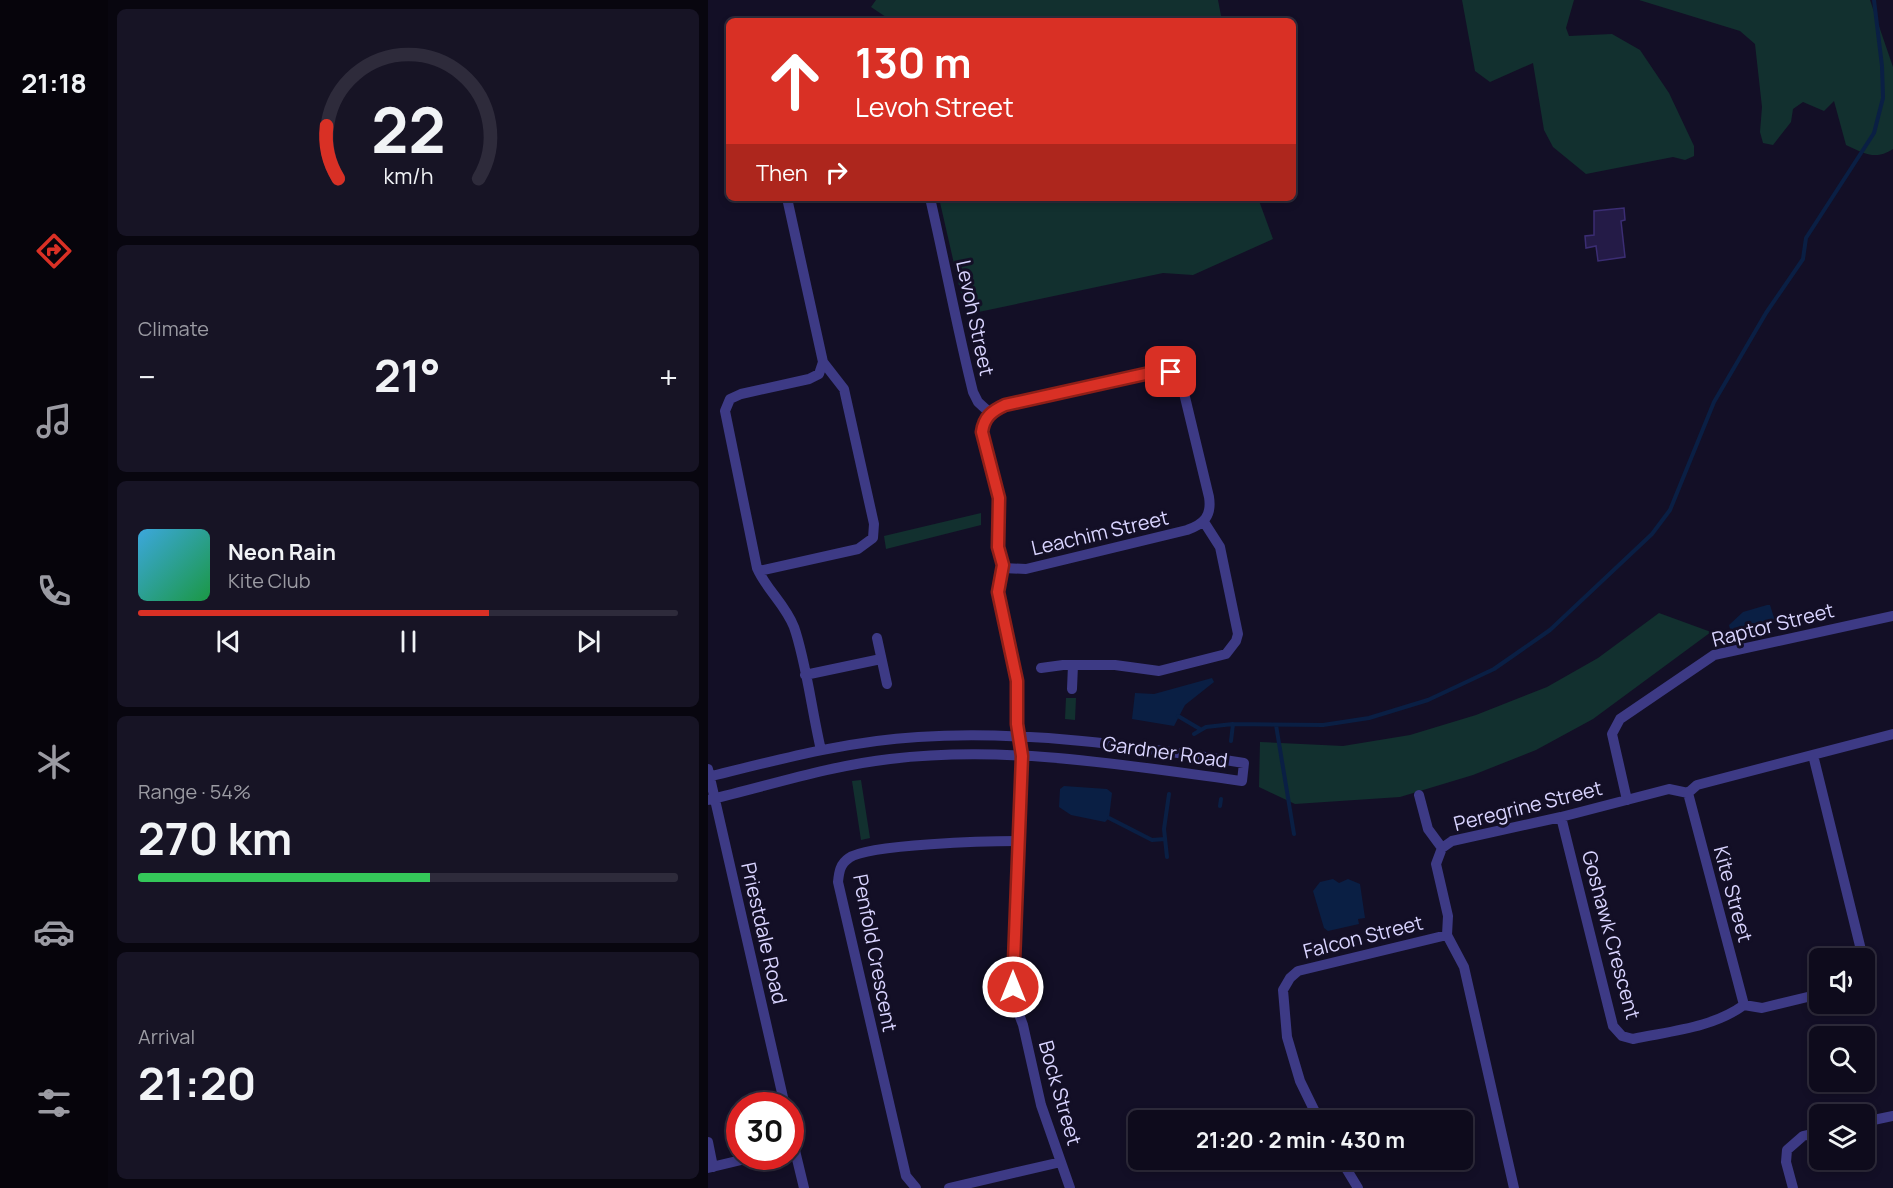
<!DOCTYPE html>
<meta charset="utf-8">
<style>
:root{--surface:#0e0b1c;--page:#171425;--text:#f1f3f6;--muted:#9b9ba3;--line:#2e2b3b;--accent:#d93025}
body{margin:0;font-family:Manrope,sans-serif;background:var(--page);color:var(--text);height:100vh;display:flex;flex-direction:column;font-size:22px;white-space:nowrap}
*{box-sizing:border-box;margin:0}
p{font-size:20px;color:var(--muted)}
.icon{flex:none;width:33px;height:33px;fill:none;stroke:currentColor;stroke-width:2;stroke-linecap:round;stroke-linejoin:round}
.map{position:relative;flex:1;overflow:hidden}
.details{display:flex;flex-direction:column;gap:9px;padding:9px;background:#08060f;width:600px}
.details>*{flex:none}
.hud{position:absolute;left:18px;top:18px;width:570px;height:183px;border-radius:9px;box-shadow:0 3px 9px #0003,0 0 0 2px var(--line);background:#d93025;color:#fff;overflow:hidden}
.fabs{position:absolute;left:1101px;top:948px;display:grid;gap:12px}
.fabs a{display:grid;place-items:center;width:66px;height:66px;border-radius:9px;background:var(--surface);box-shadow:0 3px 9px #0003,0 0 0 2px var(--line);font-size:30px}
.speed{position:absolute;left:18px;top:1092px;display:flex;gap:12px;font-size:30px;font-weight:700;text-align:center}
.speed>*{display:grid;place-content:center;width:78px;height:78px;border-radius:50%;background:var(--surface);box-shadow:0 3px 9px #0003,0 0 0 2px var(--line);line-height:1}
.speed .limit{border:9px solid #d22;background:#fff;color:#111}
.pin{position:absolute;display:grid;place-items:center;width:51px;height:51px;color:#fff;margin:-26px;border-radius:12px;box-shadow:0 3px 9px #0006}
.me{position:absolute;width:66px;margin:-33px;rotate:0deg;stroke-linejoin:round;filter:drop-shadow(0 0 4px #0008)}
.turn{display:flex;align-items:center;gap:21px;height:126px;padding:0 30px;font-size:27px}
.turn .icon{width:78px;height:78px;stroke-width:2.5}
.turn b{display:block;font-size:42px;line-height:51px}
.then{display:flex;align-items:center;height:57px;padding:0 30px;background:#0003;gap:12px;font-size:22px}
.big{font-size:45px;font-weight:700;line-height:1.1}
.details .widget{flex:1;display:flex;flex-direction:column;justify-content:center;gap:9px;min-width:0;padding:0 21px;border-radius:9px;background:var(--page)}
.details .dial{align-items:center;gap:0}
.dial svg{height:156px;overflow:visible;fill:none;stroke:var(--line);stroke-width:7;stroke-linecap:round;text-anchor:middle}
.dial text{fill:var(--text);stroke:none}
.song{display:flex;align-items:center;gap:18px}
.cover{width:72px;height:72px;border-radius:9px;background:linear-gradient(135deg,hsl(200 70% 55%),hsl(140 70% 35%))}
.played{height:6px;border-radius:3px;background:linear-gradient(90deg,var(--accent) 65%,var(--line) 65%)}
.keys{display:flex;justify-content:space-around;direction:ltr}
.heat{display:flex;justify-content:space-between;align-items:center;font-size:33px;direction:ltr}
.charge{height:9px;border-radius:4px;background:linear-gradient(90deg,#34c759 54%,var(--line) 0)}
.trip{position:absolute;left:420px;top:1110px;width:345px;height:60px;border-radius:9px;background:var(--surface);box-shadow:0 3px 9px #0003,0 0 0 2px var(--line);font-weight:700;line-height:60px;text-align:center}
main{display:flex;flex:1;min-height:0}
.menu{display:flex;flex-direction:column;width:108px;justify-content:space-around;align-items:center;background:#06040b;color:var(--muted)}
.menu .icon{width:42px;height:42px}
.menu .selected{color:var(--accent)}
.menu b{font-size:27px;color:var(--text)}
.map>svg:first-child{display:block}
</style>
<main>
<nav class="menu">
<b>21:18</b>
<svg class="icon selected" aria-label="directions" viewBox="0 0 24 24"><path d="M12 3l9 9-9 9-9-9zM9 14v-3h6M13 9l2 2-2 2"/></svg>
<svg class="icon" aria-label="music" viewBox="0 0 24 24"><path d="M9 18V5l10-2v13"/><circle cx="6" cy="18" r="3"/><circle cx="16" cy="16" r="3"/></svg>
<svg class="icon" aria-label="phone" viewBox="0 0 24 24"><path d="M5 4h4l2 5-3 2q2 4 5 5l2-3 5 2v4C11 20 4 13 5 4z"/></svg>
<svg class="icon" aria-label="climate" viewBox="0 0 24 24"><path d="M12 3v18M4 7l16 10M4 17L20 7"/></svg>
<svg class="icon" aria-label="car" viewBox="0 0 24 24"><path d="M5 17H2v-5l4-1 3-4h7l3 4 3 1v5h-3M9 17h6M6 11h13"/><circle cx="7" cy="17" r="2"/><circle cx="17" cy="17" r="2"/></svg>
<svg class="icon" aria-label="filters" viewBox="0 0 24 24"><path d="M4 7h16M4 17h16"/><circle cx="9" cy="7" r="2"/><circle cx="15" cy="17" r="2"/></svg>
</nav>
<section class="details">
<div class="widget dial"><svg viewBox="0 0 100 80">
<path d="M14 69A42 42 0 1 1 86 69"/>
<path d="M14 69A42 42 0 0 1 8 42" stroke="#d93025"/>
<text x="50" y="56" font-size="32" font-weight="700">22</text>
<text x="50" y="72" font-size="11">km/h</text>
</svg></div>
<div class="widget"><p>Climate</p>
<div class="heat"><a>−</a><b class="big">21°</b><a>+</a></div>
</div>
<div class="widget">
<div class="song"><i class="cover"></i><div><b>Neon Rain</b><p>Kite Club</p></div></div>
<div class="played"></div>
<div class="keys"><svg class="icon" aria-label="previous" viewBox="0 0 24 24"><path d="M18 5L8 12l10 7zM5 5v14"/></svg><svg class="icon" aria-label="pause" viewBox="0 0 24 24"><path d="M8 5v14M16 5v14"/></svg><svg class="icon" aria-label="next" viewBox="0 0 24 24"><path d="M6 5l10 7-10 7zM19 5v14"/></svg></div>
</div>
<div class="widget"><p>Range · 54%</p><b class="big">270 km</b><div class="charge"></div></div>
<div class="widget"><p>Arrival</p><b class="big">21:20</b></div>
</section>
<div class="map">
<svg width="1185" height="1188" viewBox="0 0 1185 1188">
<rect width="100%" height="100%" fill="#130f26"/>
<!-- green -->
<path fill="#12302f" d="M168 0H510L514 21H184L163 7Z
M754 0H866L858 28 861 36 904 34 932 50 961 93 986 146V156L977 160 965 157 878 174 845 147 836 130 825 63 782 82 767 71Z
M931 0H1162L1185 67V149C1167 161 1156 153 1138 145L1126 101 1116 111 1095 102 1085 109 1083 122 1065 145 1055 143 1052 132 1054 107 1047 44 1032 31Z
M231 198H550L565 239 485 275 455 273 261 314 252 290Z
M273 513V525L178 549 176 536Z
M951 613 1003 632 885 719 828 750 765 775 692 797 587 804 551 787 552 742 635 746 702 735 768 715 839 687 890 658Z
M358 698H368L367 720 357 719Z
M153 780 162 838 153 840 144 781Z"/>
<!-- water -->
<path fill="#0a1f44" d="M1059 605H1062L1067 621 1065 625 1023 633 1021 625 1035 612Z
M504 678 506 682 477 705 466 726 424 719 427 693 446 694Z
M356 786 399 789 404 793 401 818 397 822 363 815 351 807 352 789Z
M625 879 631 883 640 879 652 884 657 918 650 919 651 924 620 931 616 928 605 891 612 882Z"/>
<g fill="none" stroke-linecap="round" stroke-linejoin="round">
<!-- stream -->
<path stroke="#0a1f44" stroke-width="4" d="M470 716 492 729
M568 725 586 834
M486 734 498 727 525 724 615 725 661 718 720 700 786 669 842 630 944 534 962 510 1006 402 1058 313 1095 259 1098 238 1166 133 1175 98 1174 66 1166 0
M523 741 525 724
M512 806 513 799
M401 818 444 840 457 839
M459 857 456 829 461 794"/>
</g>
<!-- building -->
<path fill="#241b47" stroke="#3b2d73" stroke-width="1.5" d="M916 208 917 220 913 221 917 257 890 261 888 246 878 248 877 236 886 235V211Z"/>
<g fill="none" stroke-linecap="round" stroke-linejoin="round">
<!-- street -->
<path stroke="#3d3a85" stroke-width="10" d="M222 198C237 263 249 328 265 392L270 402 282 413
M295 568 318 569 479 530C496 524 504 516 501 497L476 393 470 378 455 370 297 405C284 410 276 417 274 432L291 498 290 547 295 565 290 592 309 681V724L314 756 304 972 306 1001 315 1025 333 1105 362 1188
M51 571 150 549 165 538 166 524 136 389 115 362 79 198
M169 638 179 684
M333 668 355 665H407L451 671 518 654 528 641 530 634 512 547 496 522
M97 675 173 659
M364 689 365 665
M113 750C104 712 98 661 86 627 77 604 58 589 49 568L17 411 22 399 33 394 101 379 111 374 115 362
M1105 755 1155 958
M0 769 77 1106
M0 777C69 760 139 741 210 737 320 730 428 746 536 763L534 781C417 765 300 745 182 759 120 766 60 786 0 800
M980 793 1036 1005
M711 795 720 829 734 848
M919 800 904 734 912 719 1006 655 1185 616
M853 817 905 1026 914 1036 925 1039C963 1031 1004 1028 1036 1005L1054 1008 1112 994
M611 1120 592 1081 579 1037 575 990 582 978 590 971 739 935
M1156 1122 1185 1116
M82 1130 96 1188
M0 1142 5 1167
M633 1160 650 1188
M0 1168 50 1156
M208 1188 198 1176 130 882C131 872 132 864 141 858 160 844 283 841 311 841
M241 1188 353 1162
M806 1188 756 967 739 935 740 916 728 864 734 848 744 841 853 817 961 789 980 793 989 785 1185 734
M1085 1188 1078 1162 1079 1150 1095 1136 1112 1132"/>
</g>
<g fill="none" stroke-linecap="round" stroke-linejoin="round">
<!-- route casing -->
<g stroke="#8d1f18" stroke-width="15">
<path id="route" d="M305 987 314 756 309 724V681L290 592 295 565 290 547 291 498 274 432C276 417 284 411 297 405L455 370 463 372"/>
</g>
<!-- route -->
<use href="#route" stroke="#d93025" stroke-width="10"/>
</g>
<g text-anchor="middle" stroke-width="6" stroke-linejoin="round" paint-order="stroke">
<!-- street labels -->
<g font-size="20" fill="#d9d4ff" stroke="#130f26">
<text transform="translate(267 318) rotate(78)" y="7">Levoh Street</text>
<text transform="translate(392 533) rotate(-13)" y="7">Leachim Street</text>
<text transform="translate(1065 625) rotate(-14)" y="7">Raptor Street</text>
<text transform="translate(457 752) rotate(8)" y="7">Gardner Road</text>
<text transform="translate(820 806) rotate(-14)" y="7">Peregrine Street</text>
<text transform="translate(1025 894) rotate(75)" y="7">Kite Street</text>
<text transform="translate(56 933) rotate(77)" y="7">Priestdale Road</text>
<text transform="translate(903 935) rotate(75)" y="7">Goshawk Crescent</text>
<text transform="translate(655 937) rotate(-14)" y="7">Falcon Street</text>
<text transform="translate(167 953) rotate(79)" y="7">Penfold Crescent</text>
<text transform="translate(352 1093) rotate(74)" y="7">Bock Street</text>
</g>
</g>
</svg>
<div class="fabs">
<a><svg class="icon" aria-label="sound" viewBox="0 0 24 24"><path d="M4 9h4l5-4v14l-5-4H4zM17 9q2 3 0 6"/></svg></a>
<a><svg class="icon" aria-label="search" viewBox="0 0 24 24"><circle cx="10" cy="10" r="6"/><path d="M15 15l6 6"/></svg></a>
<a><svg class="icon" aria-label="layers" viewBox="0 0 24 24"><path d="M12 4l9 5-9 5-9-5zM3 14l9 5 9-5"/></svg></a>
</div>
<div class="speed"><div class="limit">30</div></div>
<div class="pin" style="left:463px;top:372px;background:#d93025"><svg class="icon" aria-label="arrive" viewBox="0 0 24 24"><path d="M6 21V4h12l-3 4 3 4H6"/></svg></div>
<svg class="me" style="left:305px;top:987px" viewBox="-20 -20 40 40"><circle r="17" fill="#d93025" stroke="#fff" stroke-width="3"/><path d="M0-11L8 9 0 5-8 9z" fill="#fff"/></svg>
<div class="trip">21:20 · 2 min · 430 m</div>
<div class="hud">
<div class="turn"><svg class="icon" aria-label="ahead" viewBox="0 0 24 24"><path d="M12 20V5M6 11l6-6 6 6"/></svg><div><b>130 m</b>Levoh Street</div></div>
<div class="then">Then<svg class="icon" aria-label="right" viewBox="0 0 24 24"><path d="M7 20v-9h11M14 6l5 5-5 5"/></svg></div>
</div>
</div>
</main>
